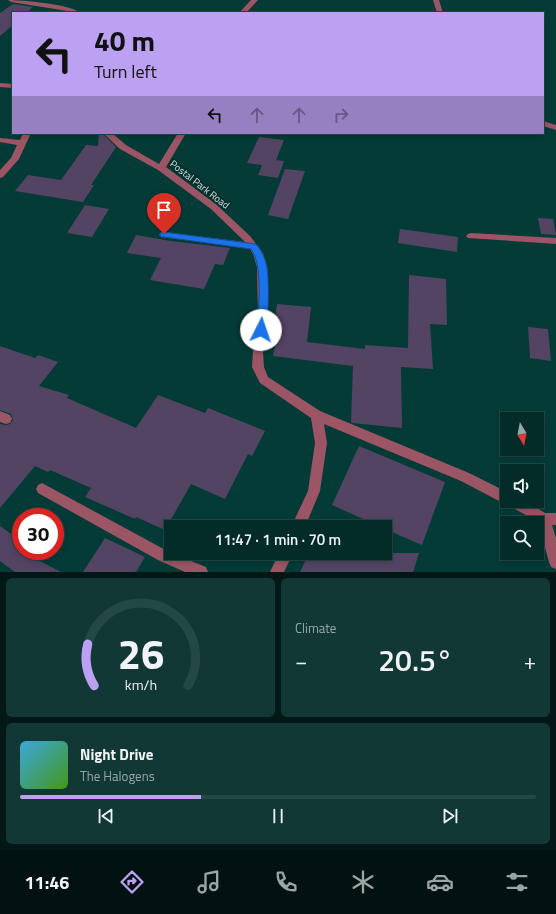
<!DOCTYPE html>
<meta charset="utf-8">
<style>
:root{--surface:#032c29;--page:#113835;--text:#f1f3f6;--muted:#97a7a8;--line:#244846;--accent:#bca0f2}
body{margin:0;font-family:"Titillium Web",sans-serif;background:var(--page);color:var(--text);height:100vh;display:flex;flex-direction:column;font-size:15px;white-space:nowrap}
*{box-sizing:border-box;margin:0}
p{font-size:13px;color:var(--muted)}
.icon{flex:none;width:22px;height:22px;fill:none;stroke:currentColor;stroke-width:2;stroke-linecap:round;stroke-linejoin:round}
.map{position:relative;height:572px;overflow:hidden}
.side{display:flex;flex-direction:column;gap:6px;padding:6px;background:#021817;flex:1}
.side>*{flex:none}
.guide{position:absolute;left:12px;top:12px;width:532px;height:122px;border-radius:0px;box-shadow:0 2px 6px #0003,0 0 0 1px var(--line);background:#bca0f2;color:#111;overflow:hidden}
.needle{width:26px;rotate:170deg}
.fabs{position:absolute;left:500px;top:412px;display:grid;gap:8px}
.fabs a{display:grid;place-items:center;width:44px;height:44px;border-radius:0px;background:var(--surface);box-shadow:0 2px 6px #0003,0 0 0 1px var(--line);font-size:20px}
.speed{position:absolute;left:12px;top:508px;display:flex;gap:8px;font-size:20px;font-weight:700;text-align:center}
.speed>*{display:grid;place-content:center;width:52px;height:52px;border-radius:50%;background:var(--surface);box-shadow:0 2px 6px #0003,0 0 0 1px var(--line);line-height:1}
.speed .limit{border:6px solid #d22;background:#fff;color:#111}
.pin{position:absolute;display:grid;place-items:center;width:34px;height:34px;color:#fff;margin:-41px -17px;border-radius:50% 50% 50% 0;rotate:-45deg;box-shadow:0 0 4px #0007}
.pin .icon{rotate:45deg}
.me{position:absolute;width:44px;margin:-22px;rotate:4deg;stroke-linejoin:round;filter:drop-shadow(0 0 3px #0008)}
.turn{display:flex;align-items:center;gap:14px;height:84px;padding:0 16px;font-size:18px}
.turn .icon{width:52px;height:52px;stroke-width:2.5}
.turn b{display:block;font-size:28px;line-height:34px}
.lanes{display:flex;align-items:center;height:38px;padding:0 16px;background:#0003;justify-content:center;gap:20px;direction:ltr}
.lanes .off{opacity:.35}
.big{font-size:30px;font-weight:600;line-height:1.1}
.side .card{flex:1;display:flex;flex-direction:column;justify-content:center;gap:6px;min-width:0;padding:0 14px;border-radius:6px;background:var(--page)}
.side .dial{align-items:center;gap:0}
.dial svg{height:104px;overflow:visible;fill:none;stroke:var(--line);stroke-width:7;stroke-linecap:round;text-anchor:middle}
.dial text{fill:var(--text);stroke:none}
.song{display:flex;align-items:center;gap:12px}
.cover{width:48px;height:48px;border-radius:6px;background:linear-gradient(135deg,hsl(200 70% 55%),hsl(100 70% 35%))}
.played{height:4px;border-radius:2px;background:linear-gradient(90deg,var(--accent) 35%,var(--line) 35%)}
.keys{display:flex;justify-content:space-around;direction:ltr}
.heat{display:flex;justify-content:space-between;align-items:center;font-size:22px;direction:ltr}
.side .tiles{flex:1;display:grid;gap:6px;grid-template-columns:1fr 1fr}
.card:last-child{grid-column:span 2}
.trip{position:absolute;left:164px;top:520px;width:228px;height:40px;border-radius:0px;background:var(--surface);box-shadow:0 2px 6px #0003,0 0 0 1px var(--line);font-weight:600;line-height:40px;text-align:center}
.tabs{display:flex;height:64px;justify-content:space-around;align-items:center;background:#011210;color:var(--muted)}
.tabs .icon{width:28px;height:28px}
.tabs .selected{color:var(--accent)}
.tabs b{font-size:18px;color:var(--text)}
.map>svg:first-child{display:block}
</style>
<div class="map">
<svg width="556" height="572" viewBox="0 0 556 572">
<rect width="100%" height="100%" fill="#043b37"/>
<!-- building -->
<path fill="#544463" d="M13 4 33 7 26 13H13V25L0 36V13Z
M99 133H102L116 147 91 185H94L83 202 15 191 28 175 61 180 86 145 98 146Z
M259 137 284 140 276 160 284 161 278 178 258 175 262 165 247 163Z
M285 169 305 171 288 219 268 215Z
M85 205 109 209 92 237 67 233Z
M538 218 553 219 556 235 541 234Z
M400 229 458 237 457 252 398 243Z
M136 235 171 241 230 248 223 265 215 264 204 289 150 280 161 258 127 253Z
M409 275 446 279 447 325 430 324 433 369 401 367 402 428 352 423 351 422 353 366 273 356 279 325 274 324 277 304 311 307 307 342 365 349V345L408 348Z
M528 327 548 329 551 361 530 358Z
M0 346 35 358 38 355 58 362 39 386 69 395 67 398 136 428 158 395 205 413 208 408 265 431 252 456 248 454 225 499 191 484 165 530 136 517 135 519 85 497 91 488 50 470 48 472 35 466 0 508V424L6 425 10 424 13 420 11 414 0 410Z
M359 446 445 482 422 545 385 529V527H381L332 505Z
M0 526 21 541V551H38L32 557 61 572H15L0 561Z
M105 538 145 557 136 572H83Z
M309 553H359L372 559 374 553H419L413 572H300Z"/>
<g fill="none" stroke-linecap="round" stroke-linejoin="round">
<!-- minor -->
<path fill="#9c5564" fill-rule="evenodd" d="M8 0C22 0 71 4 80 13L11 2Z
M251 0H258L246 13H239Z
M433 0H439L443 13H437Z
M0 83 13 84V88L0 87Z
M543 121 556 125V130L543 126Z
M23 133H31L19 159 3 177 0 178V170L11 158 17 145 0 142V138L20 140Z
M103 133H112L126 145 159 164 178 133H186L166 167 217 205 250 236 263 253 267 267 268 318 263 352 264 367 268 377 320 411 469 473 507 492V501H526L545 513H556V525H552L556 538V569L551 567 549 562 539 526 526 515 461 481 324 424 327 443 320 491 305 527H291L308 491 315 443 311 418 260 383 252 367 253 352 258 318 257 267 253 254 250 249 161 237 159 235 161 233 164 232 245 242 211 209 158 170 120 149Z
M471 233 556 238V244L468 238 466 236 468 234Z
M0 411 10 415 12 419 10 423 6 424 0 422Z
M42 483 171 553 206 567 208 572H185L158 560 38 493 36 489 38 485Z
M279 553H293L284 572H270Z"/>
</g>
<!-- route -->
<path fill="#1a73e8" stroke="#114b97" d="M161 232H164L256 244C262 251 265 258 267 267 269 278 269 323 265 332H258C256 327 258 322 258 317 259 298 262 264 251 249L164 237H161L160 234Z"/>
<g text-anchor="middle" stroke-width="4" stroke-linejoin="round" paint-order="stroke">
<!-- street labels -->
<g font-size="10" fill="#cae3e0" stroke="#082f2c">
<text transform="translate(200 184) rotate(38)" y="4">Postal Park Road</text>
</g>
</g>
</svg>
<div class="fabs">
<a><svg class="needle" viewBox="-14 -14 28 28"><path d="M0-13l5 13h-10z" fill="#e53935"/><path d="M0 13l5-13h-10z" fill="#97a7a8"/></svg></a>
<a><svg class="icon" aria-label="sound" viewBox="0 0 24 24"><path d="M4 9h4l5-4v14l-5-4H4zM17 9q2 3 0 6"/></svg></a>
<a><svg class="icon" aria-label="search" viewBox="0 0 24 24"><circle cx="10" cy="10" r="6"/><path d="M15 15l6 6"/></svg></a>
</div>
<div class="speed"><div class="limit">30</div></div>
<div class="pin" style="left:164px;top:234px;background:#d93025"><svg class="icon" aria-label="arrive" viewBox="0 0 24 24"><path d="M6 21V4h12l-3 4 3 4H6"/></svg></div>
<svg class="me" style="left:261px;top:330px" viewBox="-20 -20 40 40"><circle r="19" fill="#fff"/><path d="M0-13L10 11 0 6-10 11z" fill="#1a73e8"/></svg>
<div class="trip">11:47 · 1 min · 70 m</div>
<div class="guide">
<div class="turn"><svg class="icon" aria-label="left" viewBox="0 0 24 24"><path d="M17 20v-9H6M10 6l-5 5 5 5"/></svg><div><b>40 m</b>Turn left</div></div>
<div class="lanes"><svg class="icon" aria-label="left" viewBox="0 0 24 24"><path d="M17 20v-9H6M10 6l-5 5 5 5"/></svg><svg class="icon off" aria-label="ahead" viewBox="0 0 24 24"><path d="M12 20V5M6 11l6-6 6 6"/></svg><svg class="icon off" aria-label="ahead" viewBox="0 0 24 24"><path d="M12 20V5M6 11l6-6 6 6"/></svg><svg class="icon off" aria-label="right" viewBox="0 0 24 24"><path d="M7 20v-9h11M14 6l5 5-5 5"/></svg></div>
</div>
</div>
<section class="side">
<div class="tiles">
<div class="card dial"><svg viewBox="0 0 100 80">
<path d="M14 69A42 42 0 1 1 86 69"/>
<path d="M14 69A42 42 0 0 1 9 37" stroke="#bca0f2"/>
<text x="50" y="56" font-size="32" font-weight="700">26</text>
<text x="50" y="72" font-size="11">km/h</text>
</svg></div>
<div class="card"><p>Climate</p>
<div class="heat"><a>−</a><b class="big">20.5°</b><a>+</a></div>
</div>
<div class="card">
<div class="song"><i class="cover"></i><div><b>Night Drive</b><p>The Halogens</p></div></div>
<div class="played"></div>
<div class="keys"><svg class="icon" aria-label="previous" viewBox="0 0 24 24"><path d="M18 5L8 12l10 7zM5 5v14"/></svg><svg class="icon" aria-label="pause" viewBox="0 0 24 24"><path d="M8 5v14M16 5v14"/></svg><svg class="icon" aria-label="next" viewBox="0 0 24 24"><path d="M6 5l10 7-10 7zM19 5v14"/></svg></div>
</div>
</div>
</section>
<nav class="tabs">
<b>11:46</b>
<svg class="icon selected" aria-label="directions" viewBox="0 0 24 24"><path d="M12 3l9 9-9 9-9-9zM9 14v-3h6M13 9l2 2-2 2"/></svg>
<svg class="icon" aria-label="music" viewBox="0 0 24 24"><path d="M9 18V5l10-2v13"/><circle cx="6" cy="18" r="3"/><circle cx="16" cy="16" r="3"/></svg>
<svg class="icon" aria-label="phone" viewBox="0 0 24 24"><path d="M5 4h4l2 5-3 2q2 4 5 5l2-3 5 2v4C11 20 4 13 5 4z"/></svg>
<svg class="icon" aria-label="climate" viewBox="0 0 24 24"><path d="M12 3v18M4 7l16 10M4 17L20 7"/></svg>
<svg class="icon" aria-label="car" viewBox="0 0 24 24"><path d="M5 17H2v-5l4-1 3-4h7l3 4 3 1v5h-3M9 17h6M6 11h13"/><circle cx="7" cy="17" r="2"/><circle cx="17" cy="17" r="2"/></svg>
<svg class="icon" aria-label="filters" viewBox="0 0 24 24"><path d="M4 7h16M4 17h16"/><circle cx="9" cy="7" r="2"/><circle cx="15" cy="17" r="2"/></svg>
</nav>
